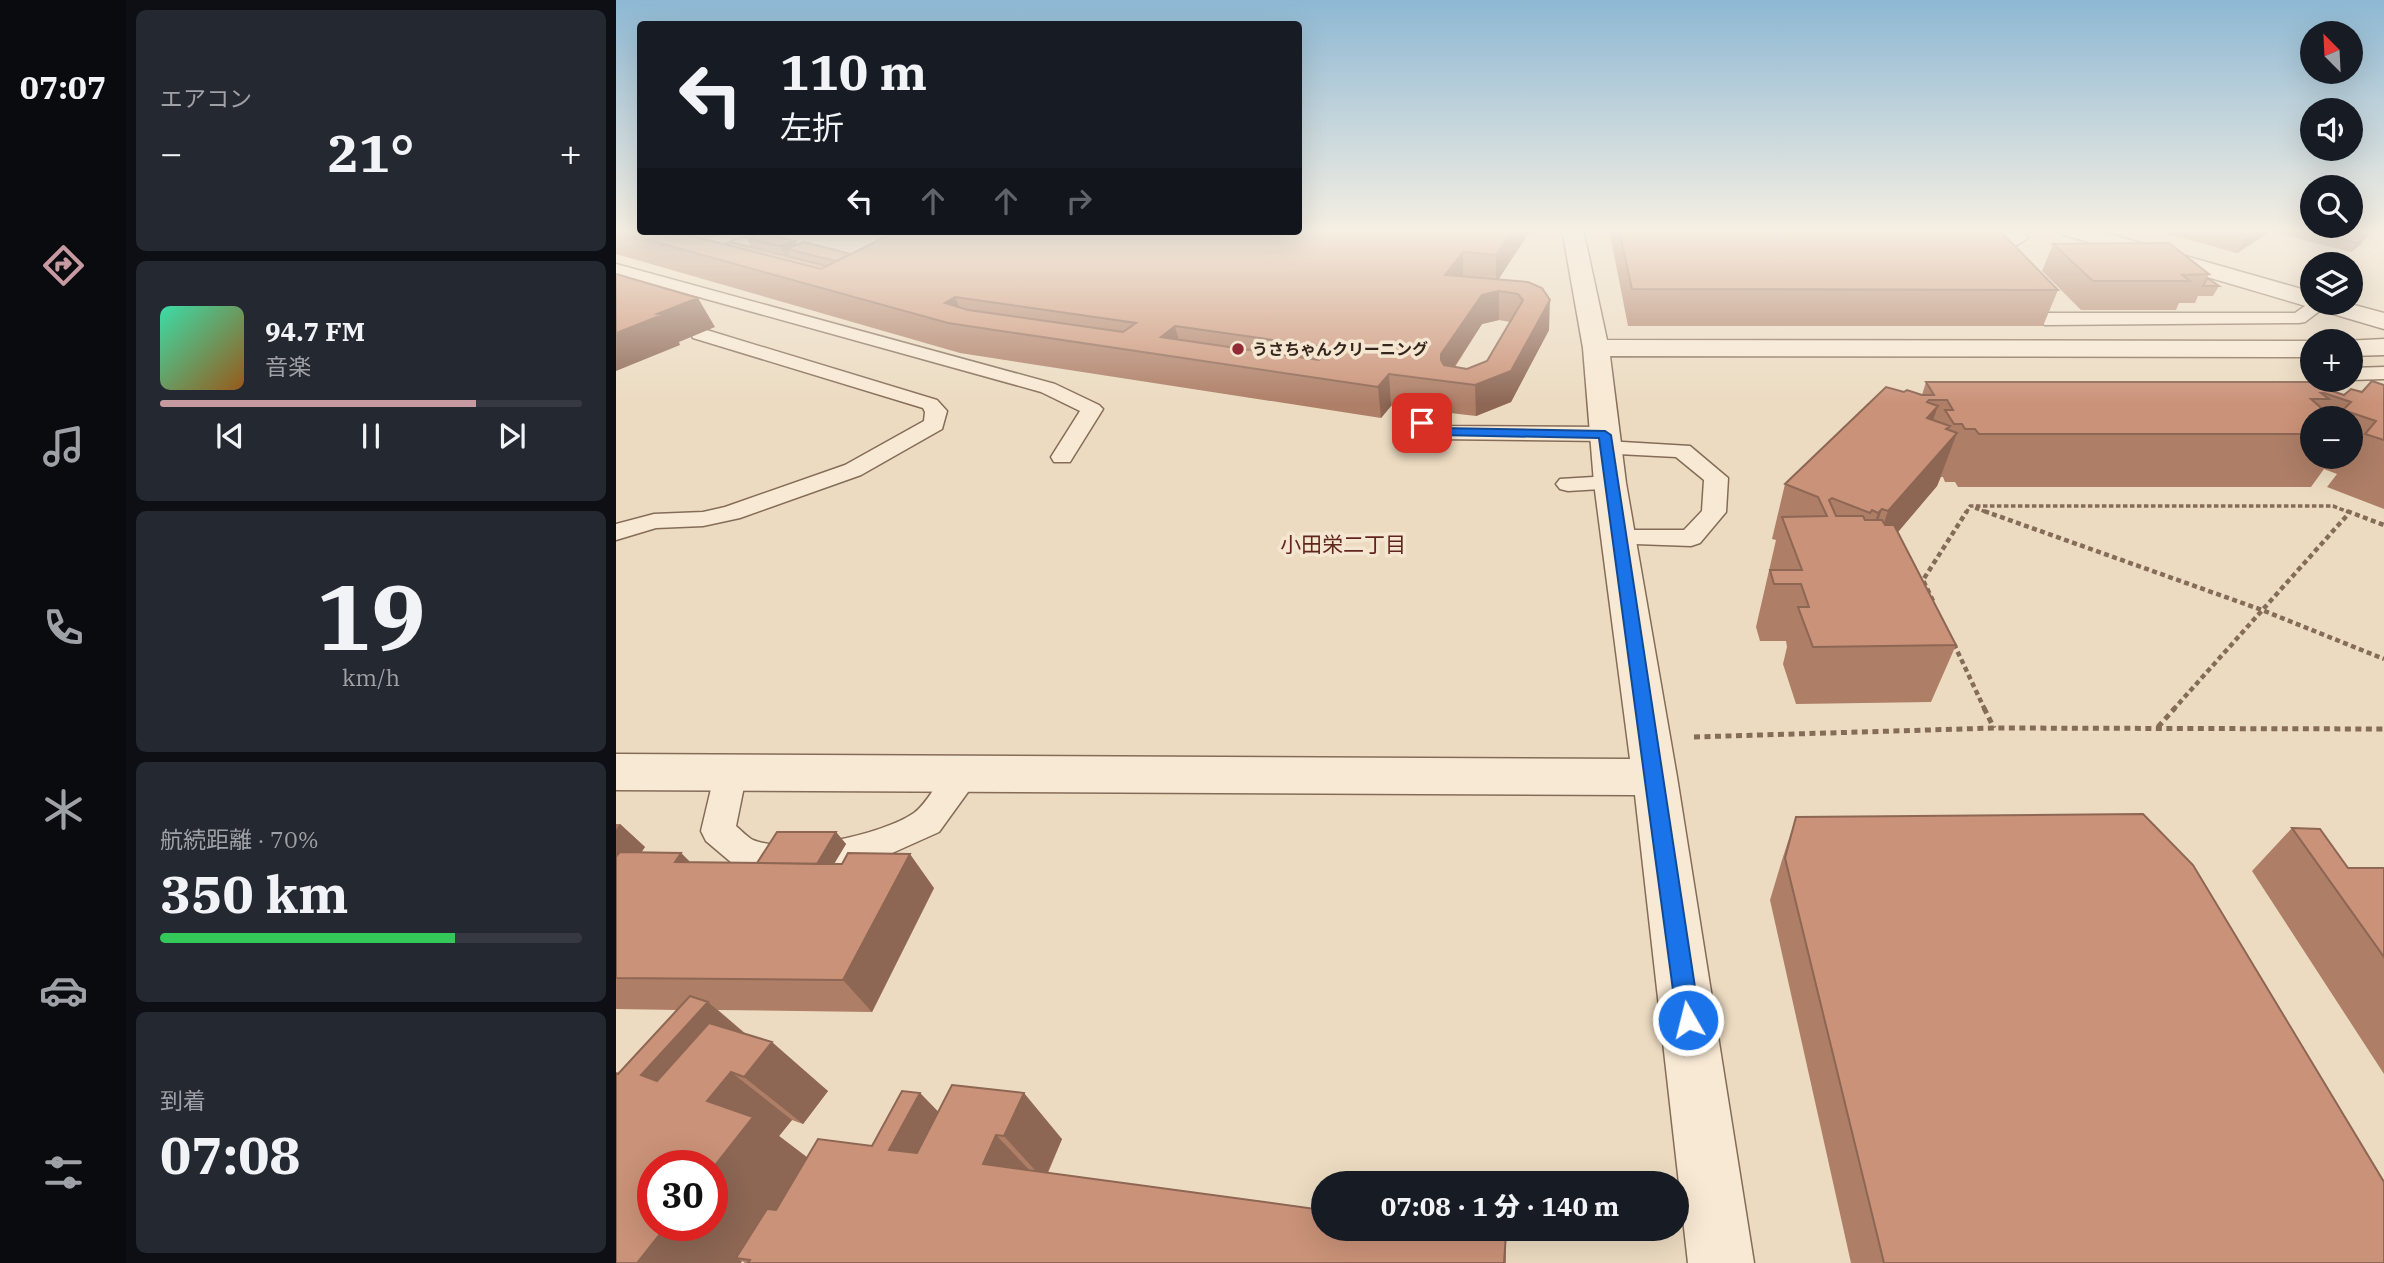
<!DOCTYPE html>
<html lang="ja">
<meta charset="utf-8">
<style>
:root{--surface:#171b24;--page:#242831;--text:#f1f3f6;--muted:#9ea1a6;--line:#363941;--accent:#c799a0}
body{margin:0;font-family:"IBM Plex Serif","Noto Sans JP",serif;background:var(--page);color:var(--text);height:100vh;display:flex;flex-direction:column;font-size:26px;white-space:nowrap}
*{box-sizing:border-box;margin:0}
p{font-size:23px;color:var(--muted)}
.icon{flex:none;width:38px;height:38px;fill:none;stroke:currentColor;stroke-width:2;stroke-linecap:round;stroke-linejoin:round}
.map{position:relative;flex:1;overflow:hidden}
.sheet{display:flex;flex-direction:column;gap:10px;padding:10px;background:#0d0f14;width:490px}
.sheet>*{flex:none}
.guide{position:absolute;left:21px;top:21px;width:665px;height:214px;border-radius:7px;box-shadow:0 7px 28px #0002;background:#171b24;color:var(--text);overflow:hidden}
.needle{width:46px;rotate:336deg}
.controls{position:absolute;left:1684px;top:21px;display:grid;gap:14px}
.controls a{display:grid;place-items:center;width:63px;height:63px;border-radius:50%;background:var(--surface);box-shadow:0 7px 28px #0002;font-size:35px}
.speed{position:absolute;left:21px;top:1150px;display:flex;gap:14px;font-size:35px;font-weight:700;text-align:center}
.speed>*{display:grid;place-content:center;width:91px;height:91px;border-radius:50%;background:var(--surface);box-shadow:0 7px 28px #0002;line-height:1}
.speed .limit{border:10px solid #d22;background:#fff;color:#111}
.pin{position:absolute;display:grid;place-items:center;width:60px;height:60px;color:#fff;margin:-30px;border-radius:14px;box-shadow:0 4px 10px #0006}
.me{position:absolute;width:77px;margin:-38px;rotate:352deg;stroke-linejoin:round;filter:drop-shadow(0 0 5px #0008)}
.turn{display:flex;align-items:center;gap:24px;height:147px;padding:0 28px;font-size:32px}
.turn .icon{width:91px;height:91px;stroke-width:2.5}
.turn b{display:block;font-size:49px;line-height:60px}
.lanes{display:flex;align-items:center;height:66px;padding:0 28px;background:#0003;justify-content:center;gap:35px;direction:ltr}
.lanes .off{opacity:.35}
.big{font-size:52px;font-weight:800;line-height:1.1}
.sheet .tile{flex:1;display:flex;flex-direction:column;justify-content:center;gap:10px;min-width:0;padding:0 24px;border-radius:10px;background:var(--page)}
.sheet .dial{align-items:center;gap:0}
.dial b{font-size:91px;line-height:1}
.song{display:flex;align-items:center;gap:21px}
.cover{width:84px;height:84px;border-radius:10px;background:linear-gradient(135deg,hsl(160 70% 55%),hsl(30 70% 35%))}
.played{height:7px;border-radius:4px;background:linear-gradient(90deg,var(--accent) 75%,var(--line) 75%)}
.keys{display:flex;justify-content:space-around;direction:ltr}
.heat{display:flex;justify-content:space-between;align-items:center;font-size:38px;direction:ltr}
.charge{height:10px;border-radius:5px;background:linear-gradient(90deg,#34c759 70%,var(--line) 0)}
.trip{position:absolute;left:695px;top:1171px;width:378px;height:70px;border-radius:35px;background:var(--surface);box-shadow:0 7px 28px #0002;font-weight:800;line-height:70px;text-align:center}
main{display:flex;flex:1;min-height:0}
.menu{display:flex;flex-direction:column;width:126px;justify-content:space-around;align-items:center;background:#090b0e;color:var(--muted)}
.menu .icon{width:49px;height:49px}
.menu .on{color:var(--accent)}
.menu b{font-size:32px;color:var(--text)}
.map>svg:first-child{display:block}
</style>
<main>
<nav class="menu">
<b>07:07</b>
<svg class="icon on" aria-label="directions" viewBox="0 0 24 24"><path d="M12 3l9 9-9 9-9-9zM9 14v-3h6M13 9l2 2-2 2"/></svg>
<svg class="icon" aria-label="music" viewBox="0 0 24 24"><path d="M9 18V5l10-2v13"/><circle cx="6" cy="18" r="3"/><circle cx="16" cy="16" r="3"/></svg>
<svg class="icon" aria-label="phone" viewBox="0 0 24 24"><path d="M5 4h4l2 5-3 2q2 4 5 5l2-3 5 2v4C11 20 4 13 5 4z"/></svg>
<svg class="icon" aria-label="climate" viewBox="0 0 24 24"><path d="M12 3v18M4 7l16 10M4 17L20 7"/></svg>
<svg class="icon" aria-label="car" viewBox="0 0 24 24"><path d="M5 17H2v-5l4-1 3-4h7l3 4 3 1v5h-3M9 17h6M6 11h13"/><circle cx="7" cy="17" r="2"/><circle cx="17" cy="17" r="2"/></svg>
<svg class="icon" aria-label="filters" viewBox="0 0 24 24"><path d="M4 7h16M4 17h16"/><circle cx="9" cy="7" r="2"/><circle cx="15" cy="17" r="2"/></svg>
</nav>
<section class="sheet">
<div class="tile"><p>エアコン</p>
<div class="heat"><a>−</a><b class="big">21°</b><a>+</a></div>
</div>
<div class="tile">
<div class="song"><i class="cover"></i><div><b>94.7 FM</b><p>音楽</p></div></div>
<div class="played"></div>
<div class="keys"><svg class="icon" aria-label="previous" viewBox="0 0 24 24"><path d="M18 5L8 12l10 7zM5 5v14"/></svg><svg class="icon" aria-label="pause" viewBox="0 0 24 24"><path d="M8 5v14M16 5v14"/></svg><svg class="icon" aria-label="next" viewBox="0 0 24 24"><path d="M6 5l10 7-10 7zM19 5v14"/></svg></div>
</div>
<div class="tile dial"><b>19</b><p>km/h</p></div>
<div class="tile"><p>航続距離 · 70%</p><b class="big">350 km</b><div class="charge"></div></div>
<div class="tile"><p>到着</p><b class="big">07:08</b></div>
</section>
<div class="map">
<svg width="1768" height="1263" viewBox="0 0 1768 1263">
<rect width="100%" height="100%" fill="#ecdbc1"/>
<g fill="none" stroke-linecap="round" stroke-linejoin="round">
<!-- service casing -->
<g stroke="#856c59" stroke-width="3">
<path id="service" d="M1367 229C1382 228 1401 227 1412 238L1387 254 1395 264 1393 268H1381L1369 253 1391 239 1370 232Z
M113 231H136L134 234 69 256H57L55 253 57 250Z
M0 264 439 384 483 405 487 409 454 462H438L435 457 464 411 425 392 0 274Z
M1696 301 1714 303 1689 322 1683 323 1429 325 1420 319 1429 313H1679Z
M84 328 321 400 331 411 326 429 245 475 124 518 87 526 40 528 0 540V524L38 514 87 512 109 507 229 465 308 421 309 412 307 408 77 338 75 334 77 330Z
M1768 367V379L1734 380H1733L1734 368Z
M800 403 807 405 815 419 826 426 989 427 997 429 1000 434 997 439 989 441 822 439C804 434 796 426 789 409L793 405Z
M990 441 1074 446 1112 478 1110 512 1084 543 1075 546 992 543 988 538 992 533 1001 530H1068L1086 511 1088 480 1060 457 982 453 979 448 982 443Z
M994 476 1002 478 1006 483 1002 488 952 491 944 489 940 484 944 479Z
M115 759 126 763 131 772 120 826C125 830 131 837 137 840 173 855 266 835 298 813 320 797 328 754 360 765L365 774 323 832 274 854 205 874 173 875 116 863 90 841 85 831 99 772 104 763Z"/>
</g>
<!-- minor casing -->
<g stroke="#856c59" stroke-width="3">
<path id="minor" d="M946 229H967L991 340 1697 341 1696 357 994 356 1010 483 1061 777 1138 1263H1072L1019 795 0 790V754L1014 759 978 483 967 348Z
M1768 339V355L1734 356V341H1729Z"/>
</g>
<!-- tertiary casing -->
<g stroke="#856c59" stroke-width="3">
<path id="tertiary" d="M1442 229H1475L1696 292V303H1731L1768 313V329L1445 234Z"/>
</g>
<!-- path-far2 -->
<path stroke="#856c59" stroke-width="3.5" stroke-dasharray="4.5 2.5" stroke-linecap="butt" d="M1359 508 1373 513
M1350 513 1354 506H1717L1735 513"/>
<!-- path-far1 -->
<path stroke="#856c59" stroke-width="4.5" stroke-dasharray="5 3.5" stroke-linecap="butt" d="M1368 511 1646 610 1768 659
M1731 511 1768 525
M1317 601 1307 580 1351 511
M1338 644 1369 710
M1557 710 1734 512"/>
<!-- path -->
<path stroke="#856c59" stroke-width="5" stroke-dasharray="6 4.5" stroke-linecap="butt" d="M1368 708 1378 728
M1542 727 1559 708
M1078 737 1378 728 1768 729"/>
<!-- service -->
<use href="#service" fill="#f8e9d4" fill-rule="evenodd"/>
<!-- minor -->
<use href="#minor" fill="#f8e9d4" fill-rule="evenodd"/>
<!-- tertiary -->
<use href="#tertiary" fill="#f8e9d4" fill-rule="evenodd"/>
</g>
<!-- wall -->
<path fill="#ae7e67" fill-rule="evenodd" d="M0 229 108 244 135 247 131 238 235 254 682 229H914V231L882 280 912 282 933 330 895 402 860 416 775 406 765 418 344 353 0 254ZM883 320 894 322 871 361 851 369 839 367 866 324Z
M993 229H1382L1442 290 1427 326H1012Z
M1554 229H1657L1651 233 1649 235 1621 253 1552 234Z
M1662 229H1727L1745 244 1735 252 1660 233Z
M1437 244 1593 274 1591 279 1603 286 1597 296H1582L1579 303H1563L1560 310H1465L1426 271Z
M1310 382 1713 390 1728 395 1746 392 1768 385V509L1711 487 1721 474 1708 469 1695 487H1342L1339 482H1329L1327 477H1325L1321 486 1282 532 1340 645 1315 702 1180 704 1167 664 1171 647 1170 641H1144L1140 627 1160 540 1156 539 1169 484 1288 392 1306 395ZM1696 418H1734V457H1696Z
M1180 817 1768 1263H1235L1154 900 1166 860Z
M0 824H4L29 847 25 853H65L74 862 141 863 220 832 230 844 218 864 318 888 256 1012 102 1010 130 1034 212 1091 187 1124 176 1120 163 1136 191 1157 256 1146 304 1093 322 1112 446 1139 432 1173 890 1234V1263H129L126 1261 0 1263 2 1074 61 1010 0 1009Z
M1676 828 1732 868H1768V1074L1636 871Z"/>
<!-- shaded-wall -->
<path fill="#8d6654" d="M898 229H914V231L880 283V255Z
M1641 229H1657L1651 233 1649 235 1621 253 1631 235Z
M1751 235 1745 244 1735 252 1741 243Z
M179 241 184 250 171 249 174 254 169 256 164 246Z
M847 252V280L829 275Z
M883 291V320L866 324 829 381 825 360V354L866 295Z
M339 297 351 326 329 303Z
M82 298 99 327 63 342 64 345 0 371V333L41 314Z
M934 300 933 330 895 402 860 416 859 385Z
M559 326 567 356 545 337Z
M773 374 775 406 765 418 762 387Z
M1322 406 1304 458 1311 418Z
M1334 426 1324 452 1341 433 1321 486 1253 566 1272 511Z
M1266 509 1247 564 1244 568 1262 513Z
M4 824 29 847 0 886V830Z
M220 832 230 844 198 897 188 885Z
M65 853 99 887 59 862Z
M294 854 318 888 256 1012 227 980Z
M92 1002 149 1051 156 1042 212 1091 187 1124 128 1077 115 1072 176 1120 163 1136 198 1163 120 1258 126 1261 125 1263H21L51 1225H96V1169L25 1075Z
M304 1093 350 1140 324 1194 273 1150Z
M408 1093 446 1139 428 1180 388 1136Z
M380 1135 422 1179 367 1164Z"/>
<!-- building -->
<path fill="#ca9278" stroke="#8d6654" stroke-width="2" fill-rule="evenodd" d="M0 229H24V231H57L205 269 281 231H682V229H898L880 255 847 252 829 275 912 282 926 288 934 300 895 371 859 385 773 374 762 387 332 323 0 231ZM883 291 902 294 907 300 871 361 851 369 828 365 825 360V354L866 295ZM339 297 520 323 507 332 352 310 329 303ZM559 326 715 348 703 360 545 337Z
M1003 229H1382L1442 290 1016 289Z
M1609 229H1641L1631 235Z
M1686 229H1727L1751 235 1741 243Z
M145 232 179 241 164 246 131 238Z
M115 242 210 266 205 269 108 244Z
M188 242 235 254 220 261 171 249Z
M1553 243 1593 274 1566 275 1574 281H1477L1437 244Z
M0 274 82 298 41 314 46 315 0 333Z
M1591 279H1593L1603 286H1587Z
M1756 381 1768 385V440L1749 434 1760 421 1727 410 1735 402 1708 393H1705L1713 399H1695L1711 413H1721L1727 418H1696V434H1363L1359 429H1349L1346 424H1338L1329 410H1337L1331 400H1313L1311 402 1322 406 1311 418 1334 426 1330 429 1341 433 1272 511 1266 509 1262 513 1256 510 1254 513 1216 498 1213 500 1220 516H1247L1249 520H1266L1269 525H1278L1340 645 1197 647 1182 607H1193L1185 584H1158L1154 570H1186L1166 517 1211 516 1202 497 1169 484 1270 387 1288 392 1291 390 1306 395H1318L1310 382H1703L1713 390 1728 395 1735 389 1746 392Z
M1527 814 1577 865 1768 1182V1263H1268L1169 858 1180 817Z
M1676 828 1704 829 1732 868H1768V957Z
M161 832H220L201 864 141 863Z
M4 852 65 853 59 862 226 864 232 853 294 854 227 980 0 978V857Z
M74 996 92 1002 25 1075 41 1081 93 1023 156 1042 128 1077 115 1072 91 1101 137 1117 96 1169V1166H37V1225H51L21 1263H0V1073L2 1074Z
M336 1085 408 1093 388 1136 380 1135 367 1164 707 1210V1228H846L890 1234 888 1263H132L134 1260 120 1258 151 1209 160 1210 202 1139 256 1146 286 1091 304 1093 273 1150 301 1153Z"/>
<!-- sky -->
<linearGradient id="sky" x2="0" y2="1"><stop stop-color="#8db8d3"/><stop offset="0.57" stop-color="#f6efe3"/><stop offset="1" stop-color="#f6efe3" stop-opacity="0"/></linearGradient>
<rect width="1768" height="405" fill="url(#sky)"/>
<!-- route -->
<path fill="#1a73e8" stroke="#114b97" stroke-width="2" d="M806 420 824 428 989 431 995 435 1084 1020 1080 1028 1072 1031 1064 1028 1061 1020 983 438 822 435 802 426 800 423Z"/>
<!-- markers -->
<circle fill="#932b36" stroke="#f4e6d0" stroke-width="2.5" cx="622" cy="349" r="7"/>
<g text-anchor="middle" stroke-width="7" stroke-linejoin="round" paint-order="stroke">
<!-- far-poi labels -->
<g font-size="16" font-weight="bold" fill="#35261d" stroke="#f4e6d0" text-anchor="start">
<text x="636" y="355">うさちゃんクリーニング</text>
</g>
<!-- neighbourhood labels -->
<g font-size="21" fill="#61251e" stroke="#f4e6d0">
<text x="727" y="552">小田栄二丁目</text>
</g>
</g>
</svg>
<div class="controls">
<a><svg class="needle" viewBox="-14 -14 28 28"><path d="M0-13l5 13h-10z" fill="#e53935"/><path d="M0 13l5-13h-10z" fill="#9ea1a6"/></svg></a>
<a><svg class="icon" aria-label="sound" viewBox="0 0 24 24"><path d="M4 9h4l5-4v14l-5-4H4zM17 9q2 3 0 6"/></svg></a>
<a><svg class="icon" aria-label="search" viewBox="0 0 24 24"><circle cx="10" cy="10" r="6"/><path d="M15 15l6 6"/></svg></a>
<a><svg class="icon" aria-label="layers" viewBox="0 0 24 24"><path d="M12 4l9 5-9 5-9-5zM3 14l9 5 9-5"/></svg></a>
<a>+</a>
<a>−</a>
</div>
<div class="speed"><div class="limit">30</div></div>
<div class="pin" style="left:806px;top:423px;background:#d93025"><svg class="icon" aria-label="arrive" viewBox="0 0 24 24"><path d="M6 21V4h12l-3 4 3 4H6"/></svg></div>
<svg class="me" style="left:1072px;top:1020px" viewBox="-20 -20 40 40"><circle r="17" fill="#1a73e8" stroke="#fff" stroke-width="3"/><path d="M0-11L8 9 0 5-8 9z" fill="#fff"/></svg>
<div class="trip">07:08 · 1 分 · 140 m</div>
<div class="guide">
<div class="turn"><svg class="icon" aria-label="left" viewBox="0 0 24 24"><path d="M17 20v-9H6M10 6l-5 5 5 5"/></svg><div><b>110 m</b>左折</div></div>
<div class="lanes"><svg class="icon" aria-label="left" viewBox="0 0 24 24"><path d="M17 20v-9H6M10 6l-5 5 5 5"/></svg><svg class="icon off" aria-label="ahead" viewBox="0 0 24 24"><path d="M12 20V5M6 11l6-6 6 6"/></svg><svg class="icon off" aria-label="ahead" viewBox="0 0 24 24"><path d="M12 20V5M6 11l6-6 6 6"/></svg><svg class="icon off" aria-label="right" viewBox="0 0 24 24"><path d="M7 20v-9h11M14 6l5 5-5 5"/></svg></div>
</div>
</div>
</main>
